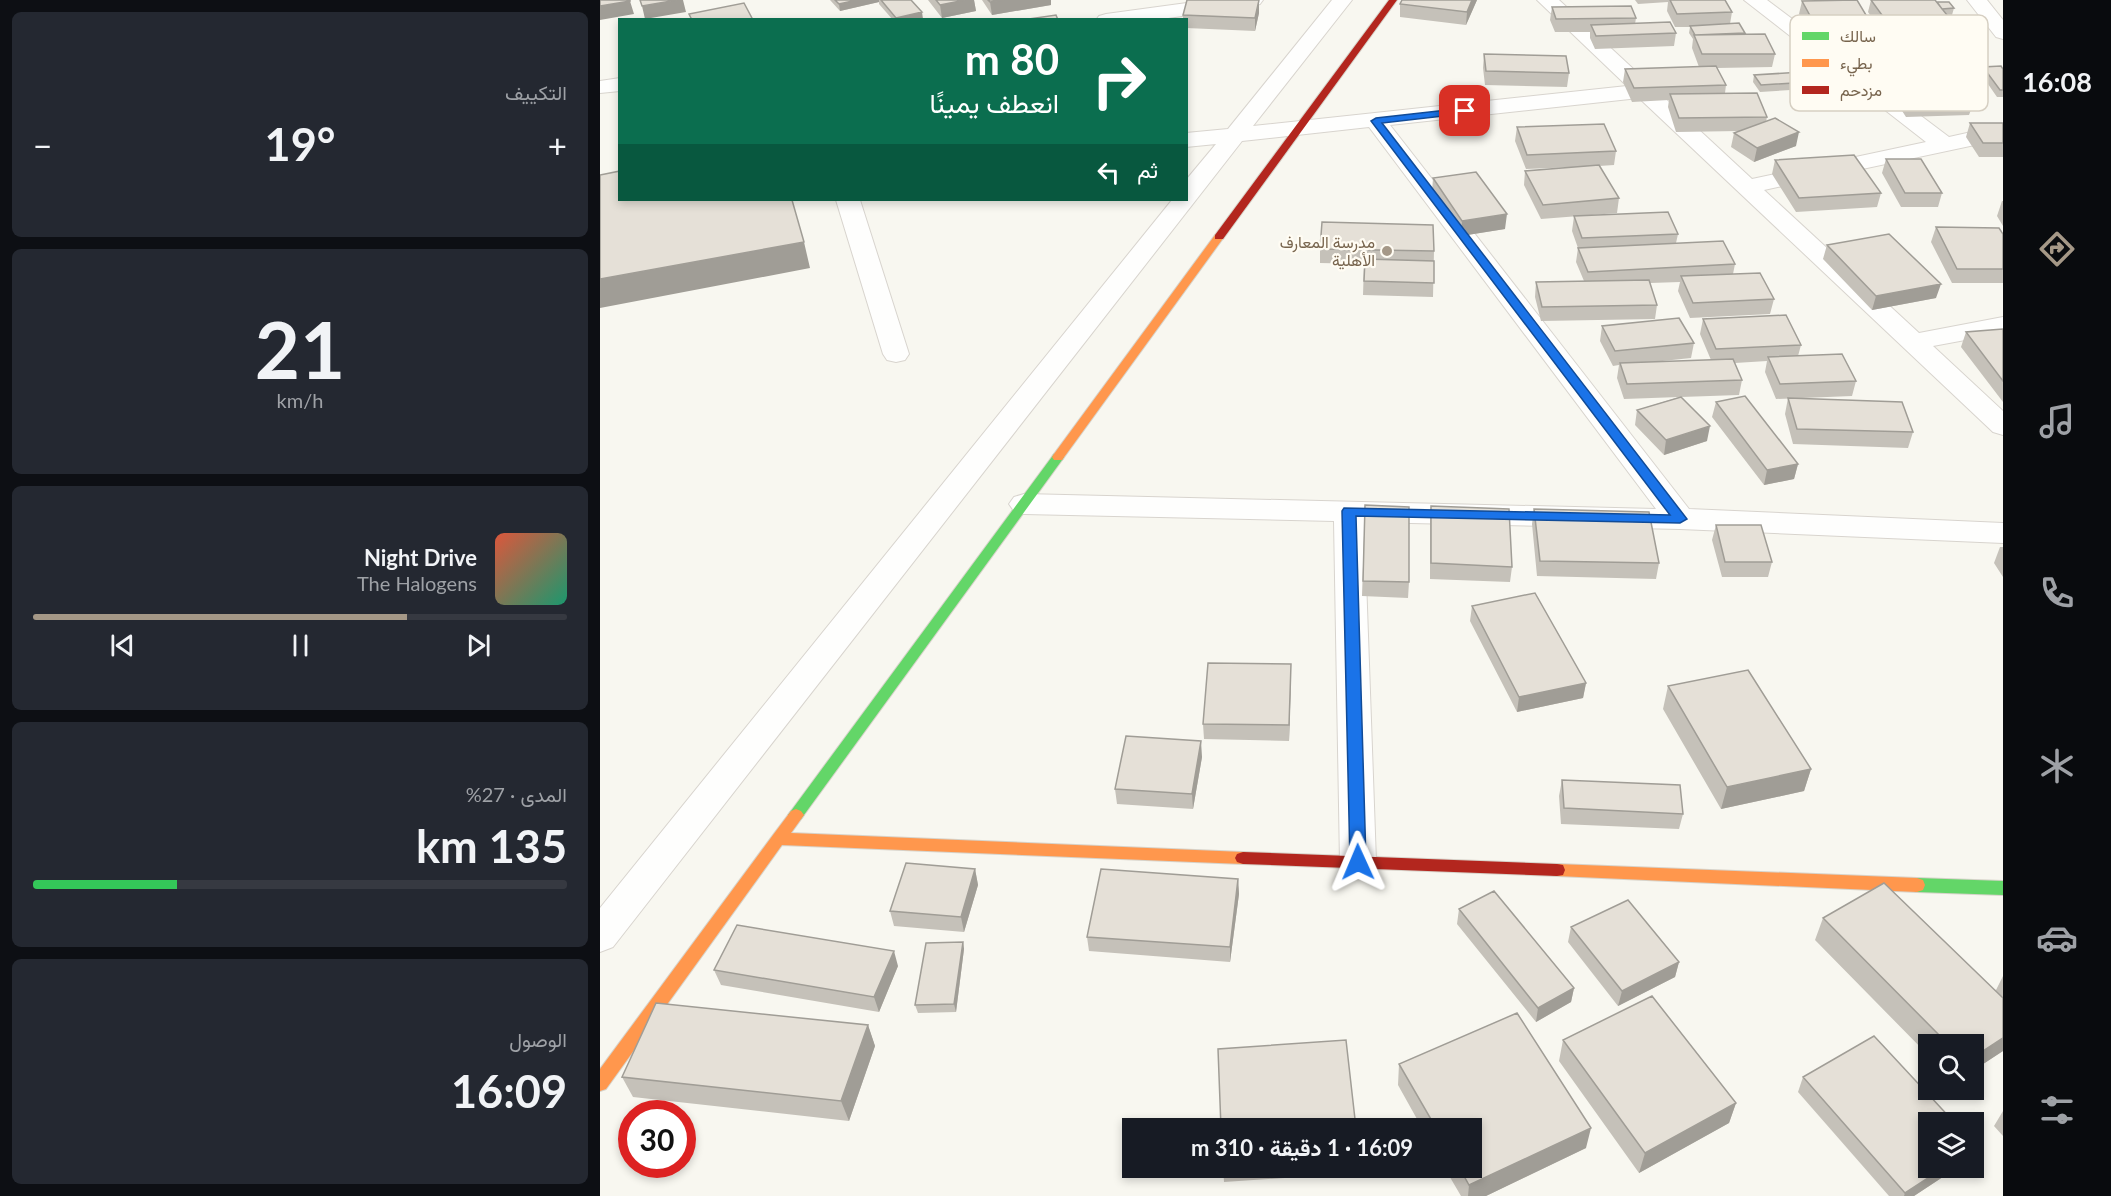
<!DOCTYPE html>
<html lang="ar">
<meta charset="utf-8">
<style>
:root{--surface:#171b24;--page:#242831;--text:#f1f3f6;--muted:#9ea1a6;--line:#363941;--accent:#a59887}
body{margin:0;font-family:Lato,Vazirmatn,sans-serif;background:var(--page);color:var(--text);direction:rtl;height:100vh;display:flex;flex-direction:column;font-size:22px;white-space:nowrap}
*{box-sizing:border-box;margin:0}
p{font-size:20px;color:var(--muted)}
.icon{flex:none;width:33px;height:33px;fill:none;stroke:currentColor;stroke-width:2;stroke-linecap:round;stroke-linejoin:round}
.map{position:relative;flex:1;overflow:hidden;direction:ltr}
.details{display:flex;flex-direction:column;gap:12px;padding:12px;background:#0d0f14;width:600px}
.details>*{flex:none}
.guide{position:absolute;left:18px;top:18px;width:570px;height:183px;border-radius:0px;box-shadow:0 3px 9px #0003;direction:rtl;background:#0b6e4f;color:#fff;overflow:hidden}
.tools{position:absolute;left:1318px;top:1034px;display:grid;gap:12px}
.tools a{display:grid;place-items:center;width:66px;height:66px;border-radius:0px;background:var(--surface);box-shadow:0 3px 9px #0003;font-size:30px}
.speed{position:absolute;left:18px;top:1100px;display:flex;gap:12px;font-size:30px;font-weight:700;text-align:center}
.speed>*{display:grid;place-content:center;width:78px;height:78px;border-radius:50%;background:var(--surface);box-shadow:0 3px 9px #0003;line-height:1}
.speed .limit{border:9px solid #d22;background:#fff;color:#111}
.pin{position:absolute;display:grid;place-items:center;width:51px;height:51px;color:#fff;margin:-26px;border-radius:12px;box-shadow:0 3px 9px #0006}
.me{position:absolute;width:66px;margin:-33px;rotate:359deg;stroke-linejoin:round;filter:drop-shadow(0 0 4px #0008)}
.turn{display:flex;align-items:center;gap:21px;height:126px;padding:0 30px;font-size:27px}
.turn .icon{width:78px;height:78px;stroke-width:2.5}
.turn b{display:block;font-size:42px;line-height:51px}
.then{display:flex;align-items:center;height:57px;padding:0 30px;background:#0003;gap:12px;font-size:22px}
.big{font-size:45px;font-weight:700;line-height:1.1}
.details .tile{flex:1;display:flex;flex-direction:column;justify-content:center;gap:9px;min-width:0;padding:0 21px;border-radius:9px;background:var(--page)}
.details .dial{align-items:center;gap:0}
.dial b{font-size:78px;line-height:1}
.song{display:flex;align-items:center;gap:18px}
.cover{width:72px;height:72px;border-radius:9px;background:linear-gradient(135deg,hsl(10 70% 55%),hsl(160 70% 35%))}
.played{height:6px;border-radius:3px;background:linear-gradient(90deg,var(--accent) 70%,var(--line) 70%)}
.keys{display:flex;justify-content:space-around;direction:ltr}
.heat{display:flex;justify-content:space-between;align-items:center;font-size:33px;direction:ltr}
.charge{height:9px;border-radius:4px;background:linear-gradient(90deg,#34c759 27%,var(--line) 0)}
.trip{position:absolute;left:522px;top:1118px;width:360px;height:60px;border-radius:0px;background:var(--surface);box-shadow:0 3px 9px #0003;font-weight:700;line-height:60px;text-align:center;direction:rtl}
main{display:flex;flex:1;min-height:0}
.menu{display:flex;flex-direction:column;width:108px;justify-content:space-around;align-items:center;background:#090b0e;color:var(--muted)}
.menu .icon{width:42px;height:42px}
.menu .active{color:var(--accent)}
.menu b{font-size:27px;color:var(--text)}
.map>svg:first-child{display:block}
</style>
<main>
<nav class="menu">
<b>16:08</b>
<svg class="icon active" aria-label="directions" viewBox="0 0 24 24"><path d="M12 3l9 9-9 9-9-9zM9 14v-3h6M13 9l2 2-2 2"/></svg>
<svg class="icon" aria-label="music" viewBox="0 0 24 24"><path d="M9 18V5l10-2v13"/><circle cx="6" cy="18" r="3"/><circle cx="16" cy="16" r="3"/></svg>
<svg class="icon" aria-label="phone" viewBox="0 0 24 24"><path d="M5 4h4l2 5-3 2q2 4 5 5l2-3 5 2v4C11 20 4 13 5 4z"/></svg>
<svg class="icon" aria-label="climate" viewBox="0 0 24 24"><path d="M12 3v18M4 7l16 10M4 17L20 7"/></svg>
<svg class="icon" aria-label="car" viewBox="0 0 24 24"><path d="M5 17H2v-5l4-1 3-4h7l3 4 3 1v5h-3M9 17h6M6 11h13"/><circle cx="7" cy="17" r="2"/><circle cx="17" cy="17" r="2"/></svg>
<svg class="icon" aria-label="filters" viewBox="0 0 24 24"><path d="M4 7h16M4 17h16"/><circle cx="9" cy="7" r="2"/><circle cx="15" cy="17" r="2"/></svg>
</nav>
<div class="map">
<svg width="1403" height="1196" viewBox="0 0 1403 1196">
<rect width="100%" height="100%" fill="#f8f7f0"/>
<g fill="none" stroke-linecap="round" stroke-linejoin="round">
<!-- street casing -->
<g stroke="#d8d4ce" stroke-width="2">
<path id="street" d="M609 0H663L660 4 653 6 554 20H496L499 16 506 14Z
M732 0H752L653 126 1027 86 937 0H959L1152 179 1326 142 1144 0H1167L1349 137 1403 125V139L1164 190 1319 333 1403 317V333L1333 346 1403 411V435L1393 432 1039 98 790 125 1089 509 1403 523V543L1080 529 764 522 776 862 771 872 758 877 745 872 740 862 734 521 424 514 414 511 409 504 414 497 424 494 1056 509 769 127 642 141 13 947 0 952V908L572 200H586V180L616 144 586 147V133L628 129Z
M1367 0H1387L1403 20V39L1396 37Z
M20 78V91L0 93V81Z
M236 200H260L309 354 305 360 296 362 287 360 283 354Z"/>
</g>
<!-- fast casing -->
<g stroke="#d7d3ca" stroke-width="2">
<path id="fast" d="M458 453 464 457 462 460 201 819 196 821 191 819 188 815 191 811 454 454Z
M1317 878 1403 881V895L1317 892 1311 890 1309 885 1311 880Z"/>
</g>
<!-- slow casing -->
<g stroke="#d7d3ca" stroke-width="2">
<path id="slow" d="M619 234 624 237 462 460H454L452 457 454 454 615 235Z
M196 809 201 811 204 815 191 833 643 852 649 854 651 858 649 862 643 864 182 845 6 1089 0 1091V1069L173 835 191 811Z
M957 864 1317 878 1323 880 1325 885 1323 890 1317 892 957 876 951 875 949 870 951 865Z"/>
</g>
<!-- jam casing -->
<g stroke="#d7d3ca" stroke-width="2">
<path id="jam" d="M789 0H797L623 239H615V235Z
M643 852 957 864 963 865 965 870 963 875 957 876 643 864 637 862 635 858 637 854Z"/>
</g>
<!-- street -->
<use href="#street" fill="#fefefd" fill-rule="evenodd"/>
<!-- fast -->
<use href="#fast" fill="#63d668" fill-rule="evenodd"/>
<!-- slow -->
<use href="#slow" fill="#ff974d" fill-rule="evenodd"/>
<!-- jam -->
<use href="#jam" fill="#b3261e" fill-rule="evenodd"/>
</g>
<!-- wall -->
<path fill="#c5c1b9" d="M230 0H311L323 19 293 20 279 4V2L240 11Z
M328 0H374L376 11 342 18Z
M382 0H451V5L392 15Z
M659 0V13L655 31 586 28V20H583V15Z
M802 0H877L866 25 800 17V4Z
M1035 0H1125L1132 12 1130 24 1145 33V34L1175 54 1172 67 1117 68 1126 85 1125 93 1167 117 1166 122 1196 146 1154 162 1131 147 1134 133 1139 131 1076 132 1068 107 1069 100 1032 102 1023 82 1025 69 1099 67 1092 48 1093 39 1089 33 1090 27H1075L1067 11 1068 2 1038 4Z
M1271 0H1335L1337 2 1354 8 1352 15H1346L1351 20 1347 34 1360 51 1356 64 1363 76 1361 85 1374 102 1369 115 1306 117 1295 100 1299 86H1304L1297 73 1300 60 1309 59 1297 42 1299 35H1288L1297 53 1294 67 1258 66 1246 41 1248 34H1210L1199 14 1202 1 1269 20 1267 28H1279L1268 12Z
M952 7 1036 18 1035 24 1076 33 1074 46 995 49 990 38V32H955L950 20Z
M884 54 969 73 967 87 885 85 883 68Z
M1383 67 1403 69V97H1397L1381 74Z
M1154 75 1209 82 1207 89 1160 92 1153 82Z
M1370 123H1403V157H1379L1366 137Z
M917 127 1016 151 1014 165 999 166 1019 198 1017 213 941 219 924 185 925 171 975 167 926 169 915 141Z
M1286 159 1342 193 1338 207H1301L1282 173Z
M1175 160 1281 193 1277 207 1196 212 1172 174Z
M833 178 905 229 861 236 832 192Z
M1402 201H1403V226L1397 216Z
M974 216 1078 234 1076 243 1135 264 1133 274 1174 299 1170 314 1090 318 1078 291 1080 282 1050 283 1057 305 1055 319 941 321 935 297 936 282 984 281 976 262 978 248 972 231Z
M1336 227 1403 234V283H1352L1331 242Z
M1227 245 1336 298 1272 310 1223 259Z
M720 249 834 251 833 297 763 295 764 264 720 263Z
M1103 319 1201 345 1198 356 1256 381 1252 396 1176 399 1165 372 1167 361 1135 363 1142 380 1139 395 1081 397 1107 441 1064 455 1035 425 1037 410 1079 397 1024 399 1017 378 1019 365 1013 366 1000 341 1002 326 1094 343 1091 358 1053 362 1111 360 1100 334Z
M1403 329V402L1361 347 1366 332Z
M1188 398 1313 432 1308 448 1193 444 1185 414Z
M1116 402 1198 464 1194 479 1164 485 1112 417Z
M765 505 809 582 808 598 762 596Z
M831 506 912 567 910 582 830 579V521Z
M934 509 1059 563 1056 579 937 576 932 524Z
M1116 525 1172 562 1168 577H1122L1112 540Z
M1400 547H1403V577L1394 563Z
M872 606 986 683 983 698 917 712 870 621Z
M691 664 689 741 604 739 603 724Z
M1068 686 1211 769 1204 791 1121 809 1063 709Z
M602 757 593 809 517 804 515 789Z
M962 780 1083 814 1079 829 961 824 959 796Z
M375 869 378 885 364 932 294 926 290 911Z
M638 879 639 894 630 962 489 951 487 937Z
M859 909 974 988 971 1002 936 1022 857 924Z
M1223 918 1396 990 1403 976V1051L1374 1070V1044H1329V1056L1215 940Z
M971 927 1079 962 1075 977 1018 1006 968 942Z
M363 942 364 949 356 1012 318 1013 315 1005Z
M298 966 279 1012 121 985 114 970Z
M268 1025 275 1046 249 1121 33 1097 22 1077Z
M963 1040 1136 1103 1129 1123 1039 1173 959 1061Z
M799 1064 986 1148 886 1196H861L844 1167H872V1128H822L798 1085Z
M1203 1077 1329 1167H1358L1314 1196H1289L1198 1092Z
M1403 1111V1136L1394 1126Z
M623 1167H759L758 1173 624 1182Z"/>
<!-- shaded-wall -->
<path fill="#a09d96" d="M77 0H83L86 12 45 19 42 6Z
M257 0H279V2L240 11 239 4Z
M365 0H374L376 11 342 18 340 5Z
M404 0H451V5L392 15 390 2Z
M659 0V13L655 31V18Z
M872 0H877L866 25 867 12Z
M30 1 34 14 0 20V6Z
M322 12 323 19 296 20V18Z
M1199 132 1196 146 1154 162 1157 148Z
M907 214 905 229 861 236 862 221Z
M204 242 210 268 0 308V279Z
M1341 284 1336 298 1272 310 1276 296Z
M1110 426 1107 441 1064 455 1066 440Z
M1198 464 1194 479 1164 485 1167 470Z
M691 664V680L689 741V725Z
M986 683 983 698 917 712 919 697Z
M601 741 602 757 593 809 592 794Z
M1211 769 1204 791 1121 809 1127 787Z
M375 869 378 885 364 932 361 917Z
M638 879 639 894 630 962V947Z
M363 942 364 949 356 1012 354 1004Z
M294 951 298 966 279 1012 274 997Z
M1079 962 1075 977 1018 1006 1022 991Z
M974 988 971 1002 936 1022 938 1008Z
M268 1025 275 1046 249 1121 241 1101Z
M1403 1038V1051L1374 1070V1057Z
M1136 1103 1129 1123 1039 1173 1045 1153Z
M991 1128 986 1148 886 1196H868L869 1185Z
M1345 1167H1358L1314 1196H1304L1305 1193Z"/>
<!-- building -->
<path fill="#e5e0d7" stroke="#a09d96" stroke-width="1.5" d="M0 0H30V1L0 6Z
M40 0H77L42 6Z
M235 0H257L239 4Z
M281 0H311L322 12 296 18Z
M336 0H365L340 5Z
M388 0H404L390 2Z
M587 0H659L655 18 583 15Z
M802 0H872L867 12 800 4Z
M1070 0H1125L1132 12 1077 14Z
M1257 0 1269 20 1213 21 1202 1Z
M1271 0H1335L1351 20 1287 22Z
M1337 2H1349L1354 8 1342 9Z
M144 3 153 20H92L89 14Z
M1031 6 1036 18 956 19 952 7Z
M456 15 458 20H422Z
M1070 22 1076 33 996 36 991 25Z
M1139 23 1145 33 1095 35 1090 26Z
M1165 34 1175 54H1102L1094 35Z
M884 54 966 56 969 73 886 71Z
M1116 66 1126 85 1034 88 1025 69Z
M1401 66 1403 69V90H1400L1383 67Z
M1202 72 1209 82 1161 85 1154 75Z
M1157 93 1167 117 1079 118 1070 94Z
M1175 118 1199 132 1157 148 1134 133Z
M1370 123H1403V143H1383Z
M1004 124 1016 151 927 155 917 127Z
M1254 155 1281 193 1199 198 1175 160Z
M1286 159H1321L1342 193H1305Z
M999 165 1019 198 943 205 925 171Z
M20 171V200H192L204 242 0 279V175Z
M876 172 907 214 862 221 833 178Z
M1068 212 1078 234 982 238 974 216Z
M722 222 833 225 834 251 720 249Z
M1336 227 1399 228 1403 234V269H1357Z
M1289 234 1341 284 1276 296 1227 245Z
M1123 241 1135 264 988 272 978 248Z
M765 259 834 261V283L764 281Z
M1160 273 1174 299 1093 303 1081 276Z
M1049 280 1057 305 942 307 936 282Z
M1186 315 1201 345 1116 349 1103 319Z
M1079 318 1094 343 1015 351 1002 326Z
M1403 329V381L1366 332Z
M1242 354 1256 381 1180 384 1168 357Z
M1133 359 1142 380 1027 384 1020 363Z
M1145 396 1198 464 1167 470 1116 402Z
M1081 397 1110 426 1066 440 1037 410Z
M1188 398 1302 402 1313 432 1197 429Z
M765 505 809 507V582L763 581Z
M831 506 909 509 912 567 831 563Z
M934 509 1049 512 1059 563 940 561Z
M1116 525H1161L1172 562H1125Z
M935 593 986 683 919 697 872 606Z
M608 663 691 664 689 725 603 724Z
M1148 670 1211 769 1127 787 1068 686Z
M526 736 601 741 592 794 515 789Z
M962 780 1080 785 1083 814 964 808Z
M306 863 375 869 361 917 290 911Z
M501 869 638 879 630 947 487 937Z
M1284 883 1403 998V1038L1374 1057V1044H1348L1223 918Z
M894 891 974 988 938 1008 859 909Z
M1028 900 1079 962 1022 991 971 927Z
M137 925 294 951 274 997 114 970Z
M363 942 354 1004 315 1005 326 943Z
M1052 996 1136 1103 1045 1153 963 1040Z
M56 1003 268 1025 241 1101 22 1077Z
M917 1013 991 1128 869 1185 859 1167H872V1128H836L799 1064Z
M1274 1036 1354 1122H1329V1167H1345L1305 1193 1203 1077Z
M746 1040 756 1128H621L618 1049Z"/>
<!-- route -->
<path fill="#1a73e8" stroke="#114b97" stroke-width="1.5" d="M865 108 870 111 869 113 782 123 1087 519 1080 523 756 516 766 862 763 867 758 869 752 867 750 862 742 511 744 508 1070 515 771 121 776 118Z"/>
<!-- markers -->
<circle fill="#a59887" stroke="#fffcf3" stroke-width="2" cx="787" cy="251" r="6"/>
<g text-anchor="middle" stroke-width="4.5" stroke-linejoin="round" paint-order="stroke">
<!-- far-poi labels -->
<g font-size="16" fill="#78654e" stroke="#fffcf3" text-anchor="end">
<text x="775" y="248">مدرسة المعارف<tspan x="775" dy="18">الأهلية</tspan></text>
</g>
</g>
<!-- legend -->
<rect x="1190" y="15" width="198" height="96" rx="9" fill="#fffcf3" stroke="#d6cfc2" stroke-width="1.5"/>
<rect x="1202" y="32" width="27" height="8" fill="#63d668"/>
<rect x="1202" y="59" width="27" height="8" fill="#ff974d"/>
<rect x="1202" y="86" width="27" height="8" fill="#b3261e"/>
<g font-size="16" fill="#78654e">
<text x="1240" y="42">سالك</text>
<text x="1240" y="69">بطيء</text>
<text x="1240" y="96">مزدحم</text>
</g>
</svg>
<div class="tools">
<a><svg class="icon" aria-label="search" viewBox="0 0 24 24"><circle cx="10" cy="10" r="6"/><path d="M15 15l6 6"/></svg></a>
<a><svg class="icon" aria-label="layers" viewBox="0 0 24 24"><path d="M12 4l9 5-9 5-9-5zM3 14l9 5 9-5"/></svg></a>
</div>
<div class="speed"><div class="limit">30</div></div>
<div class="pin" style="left:865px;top:111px;background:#d93025"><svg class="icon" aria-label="arrive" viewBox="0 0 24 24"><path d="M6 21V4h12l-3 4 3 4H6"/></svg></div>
<svg class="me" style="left:758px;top:862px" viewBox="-20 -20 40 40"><path d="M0-17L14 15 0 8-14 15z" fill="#1a73e8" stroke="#fff" stroke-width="4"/></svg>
<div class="trip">16:09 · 1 دقيقة · 310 m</div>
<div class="guide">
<div class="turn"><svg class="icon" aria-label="right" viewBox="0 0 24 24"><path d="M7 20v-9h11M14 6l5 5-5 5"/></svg><div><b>80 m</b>انعطف يمينًا</div></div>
<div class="then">ثم<svg class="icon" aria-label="left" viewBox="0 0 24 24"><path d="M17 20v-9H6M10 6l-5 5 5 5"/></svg></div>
</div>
</div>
<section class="details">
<div class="tile"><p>التكييف</p>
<div class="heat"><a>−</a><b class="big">19°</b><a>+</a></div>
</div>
<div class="tile dial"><b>21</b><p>km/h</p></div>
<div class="tile">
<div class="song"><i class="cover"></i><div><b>Night Drive</b><p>The Halogens</p></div></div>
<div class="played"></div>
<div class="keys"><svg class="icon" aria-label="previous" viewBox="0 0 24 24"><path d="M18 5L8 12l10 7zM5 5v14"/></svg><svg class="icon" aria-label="pause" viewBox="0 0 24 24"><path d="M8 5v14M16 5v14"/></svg><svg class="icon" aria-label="next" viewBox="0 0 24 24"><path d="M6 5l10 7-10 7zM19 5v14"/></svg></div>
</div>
<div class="tile"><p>المدى · 27%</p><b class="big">135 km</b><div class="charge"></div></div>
<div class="tile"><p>الوصول</p><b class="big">16:09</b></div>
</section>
</main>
